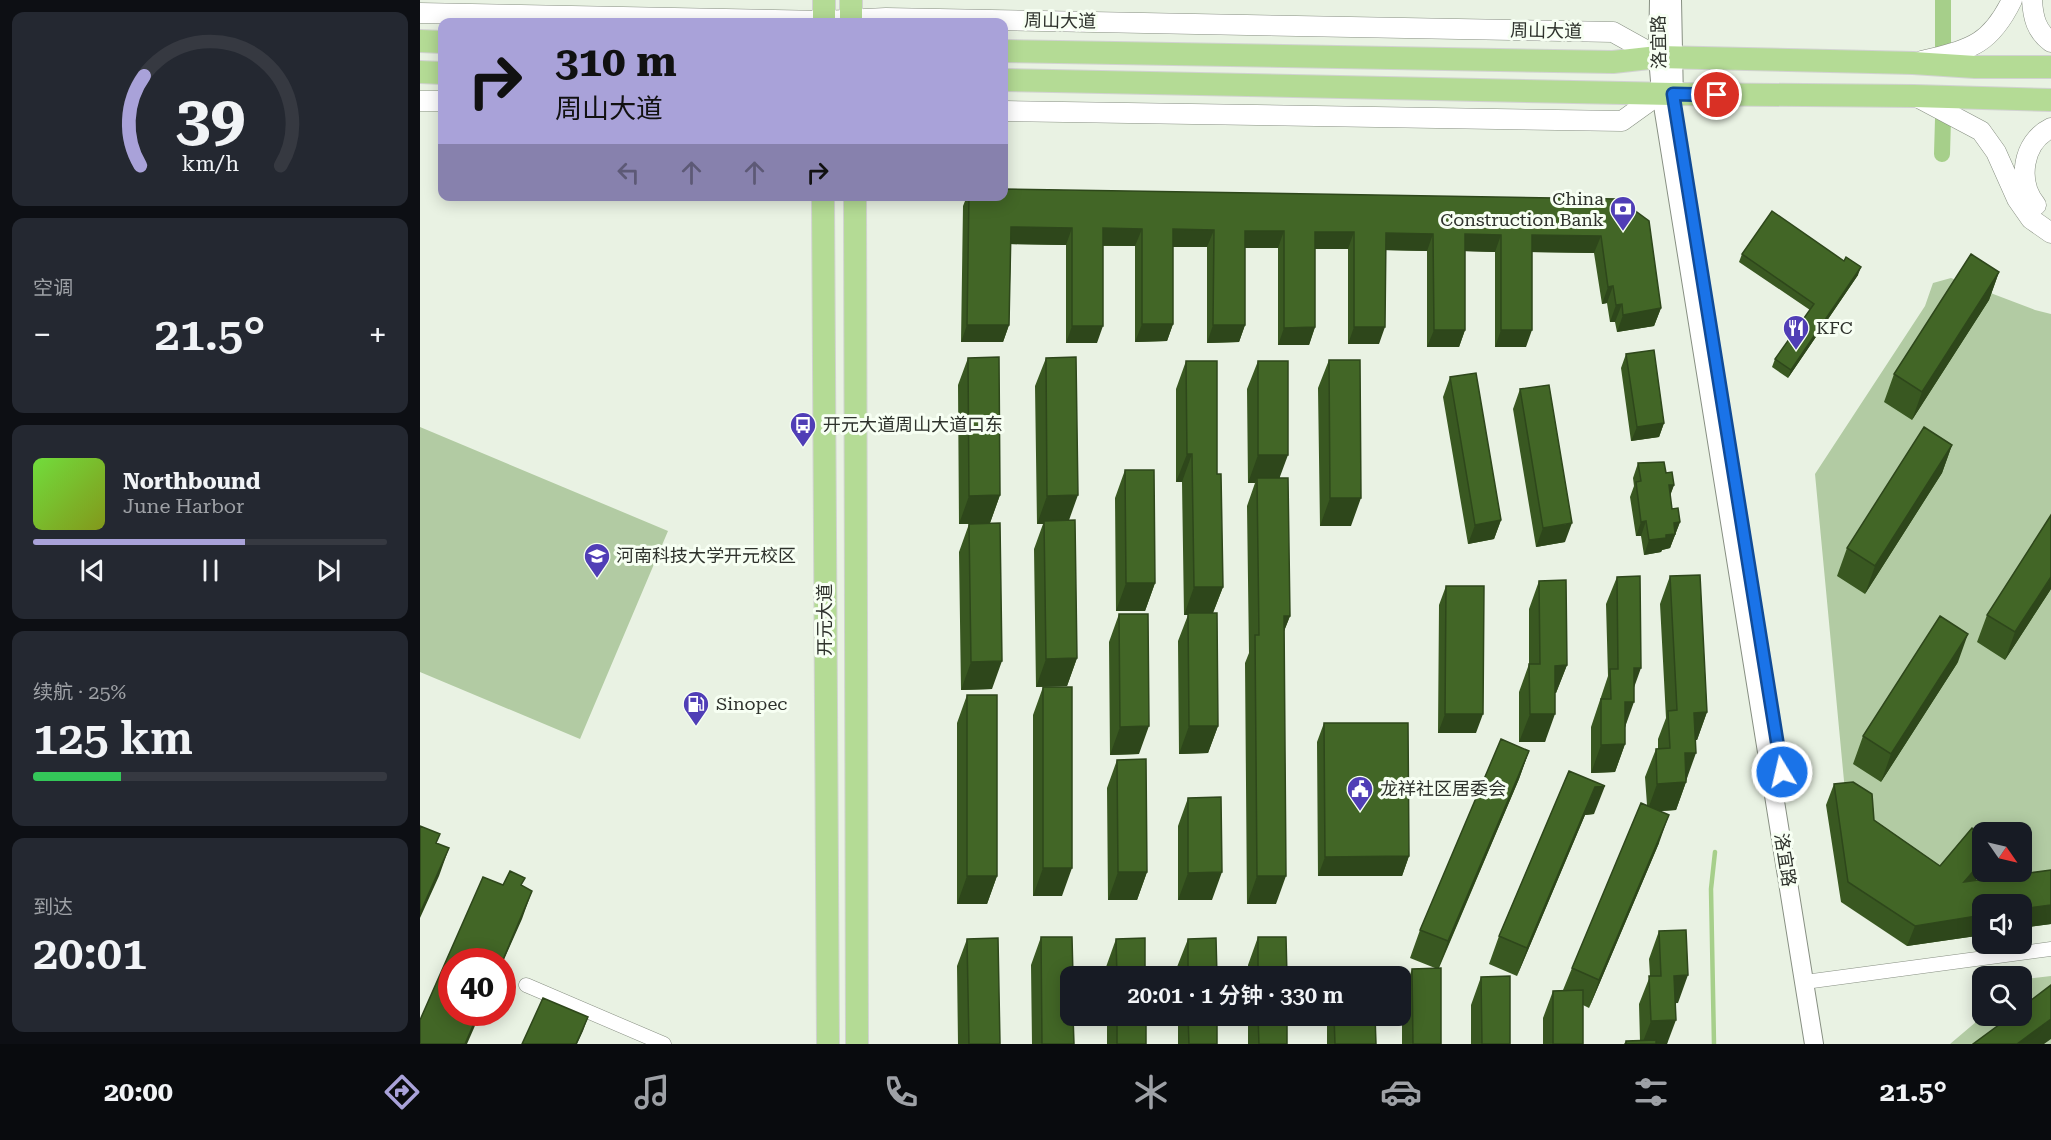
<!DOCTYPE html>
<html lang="zh">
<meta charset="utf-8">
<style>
:root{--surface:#171b24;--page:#242831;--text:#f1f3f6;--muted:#9ea1a6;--line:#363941;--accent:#a9a2d9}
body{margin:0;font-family:"Roboto Serif","Noto Sans SC",serif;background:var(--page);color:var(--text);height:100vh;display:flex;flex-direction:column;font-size:22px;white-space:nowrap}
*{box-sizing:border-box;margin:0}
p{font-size:20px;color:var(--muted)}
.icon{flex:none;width:33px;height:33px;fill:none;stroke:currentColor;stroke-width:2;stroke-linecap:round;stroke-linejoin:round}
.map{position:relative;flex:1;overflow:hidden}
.panel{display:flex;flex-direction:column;gap:12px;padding:12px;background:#0d0f14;width:420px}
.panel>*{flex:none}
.guide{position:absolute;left:18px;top:18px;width:570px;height:183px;border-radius:12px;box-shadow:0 3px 15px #0003;background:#a9a2d9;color:#111;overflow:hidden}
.needle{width:39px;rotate:124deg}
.buttons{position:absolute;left:1552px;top:822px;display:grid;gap:12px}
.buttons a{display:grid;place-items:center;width:60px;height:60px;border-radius:12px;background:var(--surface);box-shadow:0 3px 15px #0003;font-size:30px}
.speed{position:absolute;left:18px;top:948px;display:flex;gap:12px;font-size:30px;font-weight:700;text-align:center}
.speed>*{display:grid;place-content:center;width:78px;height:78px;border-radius:50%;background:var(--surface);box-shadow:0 3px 15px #0003;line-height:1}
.speed .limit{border:9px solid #d22;background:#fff;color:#111}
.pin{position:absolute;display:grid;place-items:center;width:51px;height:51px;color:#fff;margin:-26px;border:3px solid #fff;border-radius:50%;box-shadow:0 2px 6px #0007}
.me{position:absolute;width:66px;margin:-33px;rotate:351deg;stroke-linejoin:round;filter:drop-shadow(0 0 4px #0008)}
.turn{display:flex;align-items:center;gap:21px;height:126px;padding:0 18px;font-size:27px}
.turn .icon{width:78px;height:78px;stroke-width:2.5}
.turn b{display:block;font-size:42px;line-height:51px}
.lanes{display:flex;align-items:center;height:57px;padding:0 18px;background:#0003;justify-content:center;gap:30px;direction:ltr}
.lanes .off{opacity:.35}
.big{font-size:45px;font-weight:600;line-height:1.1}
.panel .card{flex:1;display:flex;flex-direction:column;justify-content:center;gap:9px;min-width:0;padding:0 21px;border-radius:12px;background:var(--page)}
.panel .dial{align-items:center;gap:0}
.dial svg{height:156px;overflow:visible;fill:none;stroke:var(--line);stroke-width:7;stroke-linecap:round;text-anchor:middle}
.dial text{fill:var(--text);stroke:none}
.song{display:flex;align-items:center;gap:18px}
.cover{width:72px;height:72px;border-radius:9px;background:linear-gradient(135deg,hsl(100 70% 55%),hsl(70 70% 35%))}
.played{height:6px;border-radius:3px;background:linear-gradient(90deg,var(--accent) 60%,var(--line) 60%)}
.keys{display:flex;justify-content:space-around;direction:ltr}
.heat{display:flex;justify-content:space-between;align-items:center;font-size:33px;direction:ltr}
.charge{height:9px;border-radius:4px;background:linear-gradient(90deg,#34c759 25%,var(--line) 0)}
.trip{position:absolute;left:640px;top:966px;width:351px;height:60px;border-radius:12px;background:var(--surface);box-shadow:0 3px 15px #0003;font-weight:600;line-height:60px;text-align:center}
.dock{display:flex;height:96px;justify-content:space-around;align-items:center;background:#090b0e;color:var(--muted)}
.dock .icon{width:42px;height:42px}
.dock .on{color:var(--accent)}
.dock b{font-size:27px;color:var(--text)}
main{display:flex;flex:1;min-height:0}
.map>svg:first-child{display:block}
</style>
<main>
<section class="panel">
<div class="card dial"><svg viewBox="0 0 100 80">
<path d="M14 69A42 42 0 1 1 86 69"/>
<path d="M14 69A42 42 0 0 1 16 23" stroke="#a9a2d9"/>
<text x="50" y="56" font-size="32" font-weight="700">39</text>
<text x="50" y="72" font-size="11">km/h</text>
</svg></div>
<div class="card"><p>空调</p>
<div class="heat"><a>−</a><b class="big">21.5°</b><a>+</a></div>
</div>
<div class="card">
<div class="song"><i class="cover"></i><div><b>Northbound</b><p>June Harbor</p></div></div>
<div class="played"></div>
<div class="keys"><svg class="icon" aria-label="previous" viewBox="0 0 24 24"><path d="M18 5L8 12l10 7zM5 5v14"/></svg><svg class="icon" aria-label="pause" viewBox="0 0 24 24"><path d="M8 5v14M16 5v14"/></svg><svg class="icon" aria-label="next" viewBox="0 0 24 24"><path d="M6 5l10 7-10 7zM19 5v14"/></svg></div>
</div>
<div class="card"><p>续航 · 25%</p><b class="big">125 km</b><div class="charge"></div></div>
<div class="card"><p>到达</p><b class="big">20:01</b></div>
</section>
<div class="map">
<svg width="1631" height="1044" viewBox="0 0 1631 1044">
<rect width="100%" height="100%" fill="#e9f2e3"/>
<!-- green -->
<path fill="#b2cba3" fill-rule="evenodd" d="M1531 278 1615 310 1631 314V887L1546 899 1426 802 1395 474 1505 306 1513 283ZM1563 832H1602V872H1563Z
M0 427 248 531 160 739 0 672Z
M1631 976V1044H1530L1563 1016H1602V982L1605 979Z"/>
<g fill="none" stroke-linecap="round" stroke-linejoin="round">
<!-- stream -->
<path stroke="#a6cf8a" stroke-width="4.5" d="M1294 1044 1291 889 1295 852"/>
<!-- canal -->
<path stroke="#a6cf8a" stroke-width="16" d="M1523 48V0
M1522 154 1523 119"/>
<!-- minor casing -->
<g stroke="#878f82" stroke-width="15">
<path id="minor" d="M1385 982 1631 949
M106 985 244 1044"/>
</g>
<!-- tertiary casing -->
<g stroke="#878f82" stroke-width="20">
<path id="tertiary" d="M1239 0 1238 57 1241 93 1394 1044
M1252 0 1254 100"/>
</g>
<!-- secondary casing -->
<g stroke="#878f82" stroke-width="21">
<path id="secondary" d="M1612 0C1613 17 1616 31 1631 42
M0 13 404 21 466 18 1193 32 1238 57
M1502 61C1549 49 1569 47 1592 0
M1497 97 1561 131 1576 152 1597 199 1611 219 1631 233
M0 101H22
M584 111 1202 121 1241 93
M1616 205C1597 182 1602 142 1631 128"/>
</g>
<!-- primary casing -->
<g stroke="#d1d2d1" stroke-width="24">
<path id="primary" d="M404 0V22
M431 0V22
M0 41 22 42
M584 51 1193 62 1238 57 1493 63 1555 67H1631
M0 72 22 73
M584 80 1253 94 1494 96 1631 100
M403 196 408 1044
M435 196 437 1044"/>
</g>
<!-- minor -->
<use href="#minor" stroke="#fff" stroke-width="14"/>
<!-- tertiary -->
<use href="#tertiary" stroke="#fff" stroke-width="18"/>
<!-- secondary -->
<use href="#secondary" stroke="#fff" stroke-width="20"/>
<!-- primary -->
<use href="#primary" stroke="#b4db95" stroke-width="22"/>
</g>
<!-- wall -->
<path fill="#395821" d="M547 196 1199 199 1241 308 1234 326 1197 332 1195 322H1190L1187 303 1182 304 1174 253 1112 252 1106 347H1075V252L1045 251V330L1039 347H1007V251L966 250 959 344H928V249H895V327L889 345H858V248H825V325L819 342 787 343V247H753V324L747 341 715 342V246H683L677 343H646V245L591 244 589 325 583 342H541L543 206Z
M1322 254 1438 275 1368 378 1352 367 1355 359 1390 310 1319 262Z
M1579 272 1569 300 1492 420 1464 402 1474 374Z
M1206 354 1244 423 1239 437 1211 441 1201 368Z
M548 358 580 495 570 523 572 689 541 690 539 552 549 524H539L538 385Z
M626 358 649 520 657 658 647 686 616 687 614 549 623 524H617L615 386Z
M909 360 931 526H900L898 388Z
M766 361 797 474 803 587 793 613 798 726 788 753 759 754 758 641 768 615H764L762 482H756V389Z
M838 361 860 478 870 616 864 631 856 904H827L825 663 829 653 827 506 835 483H828L827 389Z
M1030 377 1081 520 1074 539 1048 544 1023 397Z
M1100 389 1145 542 1116 547 1093 409Z
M1532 445 1522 473 1445 594 1417 576 1427 548Z
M1218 463 1246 473 1254 485 1250 495 1252 509 1260 522 1250 548 1242 550 1241 552 1224 555 1221 536H1216L1210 497 1214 486 1213 478Z
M705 470 735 583 725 611H696L695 498Z
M1250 576 1287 712 1277 740H1276L1266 782 1256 810 1240 811 1239 843 1169 1008 1163 1005V1044H1123V1018L1133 991 1143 990 1152 968 1227 805 1225 777 1236 749H1238V739L1246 718 1240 604Z
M1197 577 1214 688 1205 728V744L1195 772 1171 773V727L1188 676 1186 604Z
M1119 581 1147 665 1136 693H1135L1125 742H1099V692L1109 664V609Z
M1026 586 1056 733H1018L1019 605Z
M1631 589 1585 660 1557 642 1567 615Z
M699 614 719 754 690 755 689 642Z
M1538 662 1461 782 1433 764 1443 736Z
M623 687 642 896H613V715Z
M547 695 577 876 567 904H537V723Z
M904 723 989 856 982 876H898L897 742Z
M1109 751 1099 779 1019 968 1021 1044H982V997L992 969 1015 968 990 958 1000 930Z
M697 760 727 872 717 900H688L687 788Z
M1149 771 1174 814 1165 815 1097 976 1069 964 1079 936Z
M1433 782 1452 794 1454 820 1520 866 1552 828 1563 837V871L1555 881 1631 870V924L1602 928V904H1563V935L1487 946 1421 902 1406 805 1414 784Z
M768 798 792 900H758V826Z
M1239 931 1258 1003H1255L1247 1044H1204L1206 1041H1220L1219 1004 1230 976 1229 959Z
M621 937 654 1044H612L611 965Z
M838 937 867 976H828V965Z
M547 939 580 1044H538L537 966Z
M696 939 725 976H686V967Z
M768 939 797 976H758L757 967Z
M1061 977 1090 1044H1051V1005Z
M687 1016H726V1044H687Z
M758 1016H797V1044H758Z
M828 1016H867V1044H828Z
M907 1016H955L956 1044H907Z"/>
<!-- shaded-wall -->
<path fill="#2e471b" d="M591 227 652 228 646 245 585 244Z
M683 228 722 229 715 246 677 245Z
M753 229 794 230 787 247H747Z
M825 231H864L858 248H818Z
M895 232H934L928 249H889Z
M966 233 1013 234 1007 251 959 250Z
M1045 234 1081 235 1075 252 1039 251Z
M1112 235 1181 236 1174 253 1106 252Z
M1441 267 1438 275 1368 378 1371 370Z
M1579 272 1569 300 1492 420 1502 392Z
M1193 286 1187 303 1182 304 1188 287Z
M1202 304 1195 322H1190L1196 305Z
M1241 308 1234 326 1197 332 1203 315Z
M722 324H753L747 341 715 342Z
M547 325H589L583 342H541Z
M793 325H825L819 342 787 343Z
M652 326H683L677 343H646Z
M895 327 889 345H858L864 328Z
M934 327H965L959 344H928Z
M1014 330H1045L1039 347H1007Z
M1081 330H1112L1106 347H1075Z
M1244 423 1239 437 1211 441 1217 427Z
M1532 445 1522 473 1445 594 1455 566Z
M767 454H772L762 482H756Z
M838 455H868L858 482 837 478 835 483H828Z
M1249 485H1254L1249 499Z
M580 495 570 523 539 524 549 496Z
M658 495 648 523 624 521 623 524H617L627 496Z
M910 498H941L931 526H900Z
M1081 520 1074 539 1048 544 1055 525Z
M1226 521 1221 536H1216L1221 522Z
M1260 522 1250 548 1242 550 1241 552 1224 555 1229 540 1254 523Z
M1152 523 1145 542 1116 547 1123 528Z
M1631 577V589L1585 660 1595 632Z
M706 583H735L725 611H696Z
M774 587H803L792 615 768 613V615H764Z
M864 616H870L859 644Z
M1548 634 1538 662 1461 782 1471 754Z
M657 658 647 686 616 687 626 659Z
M582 661 572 689 541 690 551 662Z
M1147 665 1136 693 1125 694 1135 666Z
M1214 668H1221L1211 696Z
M1205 702H1214L1204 730Z
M1287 712 1277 740H1264L1274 713Z
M1025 714H1063L1056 733H1018Z
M1110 714H1135L1125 742H1099Z
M729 726 719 754 690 755 700 727Z
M769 726H798L788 753 759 754Z
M1205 744 1195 772 1171 773 1181 745Z
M1109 751 1099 779 1018 969 1028 941Z
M1265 753H1276L1266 781Z
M1266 782 1256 810 1227 812 1237 784Z
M1185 786 1174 814 1165 815 1097 976 1107 948 1175 787Z
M1249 815 1239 843 1169 1008 1179 980Z
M29 848 19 876 0 918V913Z
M989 856 982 876H898L905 857Z
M1563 860V871L1537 903 1544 882Z
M623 868H652L642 896H613Z
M698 872H727L717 900H688Z
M802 872 792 900H758L768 873Z
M547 876H577L567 904H537Z
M837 876H866L856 904H827Z
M112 891 102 919 82 964V962Z
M1631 905V924L1602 928V909Z
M1563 915V935L1487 946 1495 926Z
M1268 975 1258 1003 1244 1004 1254 976Z
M59 1012H61L47 1044H45Z
M168 1017 163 1031 157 1044H156Z
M1631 1019V1039L1624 1044H1597Z
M1256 1020 1247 1044H1222L1231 1021Z"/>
<!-- building -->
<path fill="#426626" stroke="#2e471b" stroke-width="1.5" d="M584 189 1199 199 1229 221 1241 308 1203 315 1202 304 1196 305 1193 286 1188 287 1181 236 1112 235V330H1081V235L1045 234V330H1014L1013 234 966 233 965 327H934V232H895V327L864 328V231H825V325H793L794 230 753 229V324H722V229L683 228V326H652V228L591 227 589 325H547L549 196H584Z
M1352 211 1424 261 1426 257 1441 267 1371 370 1355 359 1394 304 1322 254Z
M1551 254 1579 272 1502 392 1474 374Z
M1234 350 1244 423 1217 427 1206 354Z
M579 357 580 495 549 496 548 358Z
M656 357 658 495 627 496 626 358Z
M909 360H940L941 498H910Z
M766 361H797V474H801L803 587H774L772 454H767Z
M838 361H868V455H838Z
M1056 373 1081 520 1055 525 1030 377Z
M1129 385 1152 523 1123 528 1100 389Z
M1504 427 1532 445 1455 566 1427 548Z
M1244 462 1246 473 1252 472 1254 485H1249L1252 509 1258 508 1260 522 1254 523 1255 534 1246 535V538L1229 540 1226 521 1221 522 1216 482 1221 481 1218 463Z
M705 470H734L735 583H706Z
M837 478H868L870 616H864L866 876H837L835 635H839Z
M1631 515V577L1595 632 1567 615Z
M655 520 657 658 626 659 624 521Z
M580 523 582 661 551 662 549 524Z
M1280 575 1287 712 1274 713 1276 753H1265L1266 782 1237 784 1236 749 1250 748 1248 711 1257 710 1250 576Z
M1220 576 1221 668H1214V702H1205V744L1181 745V699H1191L1190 669H1198L1197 577Z
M1146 580 1147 665 1135 666V714H1110L1109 664H1120L1119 581Z
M1026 586H1064L1063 714H1025Z
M768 613H797L798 726H769Z
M699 614H728L729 726 700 727Z
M1520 616 1548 634 1471 754 1443 736Z
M623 687H652V868H623Z
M547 695H577V876H547Z
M904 723H988L989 856 905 857Z
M1081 739 1109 751 1028 941 1000 930Z
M726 759 727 872H698L697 760Z
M1149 771 1185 786 1175 787 1107 948 1079 936Z
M1433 782 1452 794 1454 820 1520 866 1552 828 1563 837V860L1544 882 1631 870V905L1602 909V904H1563V915L1495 926 1428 882 1414 784Z
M801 797 802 872 768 873V798Z
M1221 803 1249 815 1179 980 1152 968Z
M0 826 20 834 16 843 29 848 0 913Z
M90 871 105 878 101 885 112 891 82 962H32V1012H59L45 1044H0V1020L63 877 83 885Z
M1266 930 1268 975 1254 976 1256 1020 1231 1021 1229 976H1241L1239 931Z
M621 937H652L653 976H651V1016H653L654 1044H622Z
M838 937H866L867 976H838Z
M578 938 580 1044H549L547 939Z
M725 938V976H697L696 939Z
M796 938 797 976H768V939Z
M1021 968V1044H993L992 969Z
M955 973V976H914V974Z
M1090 976V1044H1062L1061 977Z
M1631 985V1019L1597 1044H1553L1591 1016H1602V1007Z
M1163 990V1044H1133V991Z
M123 998 168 1017 156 1044H102Z
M697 1016H726V1044H697Z
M768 1016H797V1044H769Z
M838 1016H867V1044H839Z
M914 1016H955L956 1044H915Z
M1236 1040V1044H1206V1041Z"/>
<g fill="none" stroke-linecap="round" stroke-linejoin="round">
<!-- route casing -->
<g stroke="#114b97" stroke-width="15">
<path id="route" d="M1297 95 1253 94 1362 772"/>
</g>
<!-- route -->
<use href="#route" stroke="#1a73e8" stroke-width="10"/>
</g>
<!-- icons -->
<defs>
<g id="bank-pin" transform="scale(1.35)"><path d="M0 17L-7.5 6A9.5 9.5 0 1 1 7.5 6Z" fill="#503eb6" stroke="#f7fff3"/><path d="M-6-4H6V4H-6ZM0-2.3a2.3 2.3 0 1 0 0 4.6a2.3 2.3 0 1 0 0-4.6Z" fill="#fff"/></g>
<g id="restaurant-pin" transform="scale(1.35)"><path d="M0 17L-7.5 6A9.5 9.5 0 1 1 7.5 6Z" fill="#503eb6" stroke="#f7fff3"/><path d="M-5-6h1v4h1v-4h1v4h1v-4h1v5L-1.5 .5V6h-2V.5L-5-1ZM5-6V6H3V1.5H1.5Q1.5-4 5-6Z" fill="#fff"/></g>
<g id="bus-pin" transform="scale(1.35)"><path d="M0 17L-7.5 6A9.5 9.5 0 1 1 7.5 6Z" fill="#503eb6" stroke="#f7fff3"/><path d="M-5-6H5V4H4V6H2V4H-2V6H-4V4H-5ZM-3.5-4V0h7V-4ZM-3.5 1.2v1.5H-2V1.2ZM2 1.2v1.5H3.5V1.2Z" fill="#fff"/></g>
<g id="university-pin" transform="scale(1.35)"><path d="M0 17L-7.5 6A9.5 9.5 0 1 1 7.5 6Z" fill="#503eb6" stroke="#f7fff3"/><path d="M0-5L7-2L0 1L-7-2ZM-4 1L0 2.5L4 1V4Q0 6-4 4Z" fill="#fff"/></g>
<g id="fuel-pin" transform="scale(1.35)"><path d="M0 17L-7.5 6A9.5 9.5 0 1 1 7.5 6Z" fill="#503eb6" stroke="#f7fff3"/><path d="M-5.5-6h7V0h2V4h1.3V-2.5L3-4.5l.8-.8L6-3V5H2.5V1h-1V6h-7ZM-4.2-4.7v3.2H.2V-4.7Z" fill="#fff"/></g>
<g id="civic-pin" transform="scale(1.35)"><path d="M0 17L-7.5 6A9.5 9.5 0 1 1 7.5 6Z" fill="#503eb6" stroke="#f7fff3"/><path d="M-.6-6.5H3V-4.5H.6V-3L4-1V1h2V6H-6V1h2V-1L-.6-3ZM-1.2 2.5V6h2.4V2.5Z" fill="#fff"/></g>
</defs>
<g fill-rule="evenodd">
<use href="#bank-pin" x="1203" y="209"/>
<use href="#restaurant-pin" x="1376" y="328"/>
<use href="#bus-pin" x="383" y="425"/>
<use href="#university-pin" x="177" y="556"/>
<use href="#fuel-pin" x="276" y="704"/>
<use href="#civic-pin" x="940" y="789"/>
</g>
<g text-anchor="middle" stroke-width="6" stroke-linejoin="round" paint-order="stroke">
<!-- street labels -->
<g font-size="18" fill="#2e322c" stroke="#f7fff3">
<text transform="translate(640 21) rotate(1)" y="6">周山大道</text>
<text transform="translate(1126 31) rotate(1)" y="6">周山大道</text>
<text transform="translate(1239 42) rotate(-91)" y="6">洛宜路</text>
<text transform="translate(405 620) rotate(-90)" y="6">开元大道</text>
<text transform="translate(1365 860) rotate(81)" y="6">洛宜路</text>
</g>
<!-- poi labels -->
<g font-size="18" fill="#2e322c" stroke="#f7fff3" text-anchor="start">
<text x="1184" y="205" text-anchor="end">China<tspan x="1184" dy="21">Construction Bank</tspan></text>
<text x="1396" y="334">KFC</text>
<text x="403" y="431">开元大道周山大道口东</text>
<text x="196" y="562">河南科技大学开元校区</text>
<text x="296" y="710">Sinopec</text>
<text x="960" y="795">龙祥社区居委会</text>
</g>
</g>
</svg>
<div class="buttons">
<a><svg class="needle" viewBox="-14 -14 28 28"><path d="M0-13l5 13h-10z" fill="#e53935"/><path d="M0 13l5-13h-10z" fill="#9ea1a6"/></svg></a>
<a><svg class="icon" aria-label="sound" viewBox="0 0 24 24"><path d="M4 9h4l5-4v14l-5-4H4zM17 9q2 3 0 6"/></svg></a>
<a><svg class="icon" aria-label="search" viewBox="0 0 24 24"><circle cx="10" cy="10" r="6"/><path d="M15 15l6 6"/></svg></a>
</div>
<div class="speed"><div class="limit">40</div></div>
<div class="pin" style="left:1297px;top:95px;background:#d93025"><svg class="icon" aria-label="arrive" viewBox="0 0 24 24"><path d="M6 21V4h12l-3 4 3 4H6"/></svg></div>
<svg class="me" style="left:1362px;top:772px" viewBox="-20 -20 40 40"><circle r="17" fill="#1a73e8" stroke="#fff" stroke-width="3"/><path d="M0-11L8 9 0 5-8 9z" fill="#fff"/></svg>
<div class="trip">20:01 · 1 分钟 · 330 m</div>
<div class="guide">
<div class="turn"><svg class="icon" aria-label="right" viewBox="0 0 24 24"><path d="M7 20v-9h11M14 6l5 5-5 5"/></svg><div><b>310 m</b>周山大道</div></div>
<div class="lanes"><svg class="icon off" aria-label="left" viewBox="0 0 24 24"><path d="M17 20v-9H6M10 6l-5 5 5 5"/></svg><svg class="icon off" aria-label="ahead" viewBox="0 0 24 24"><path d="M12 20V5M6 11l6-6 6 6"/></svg><svg class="icon off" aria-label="ahead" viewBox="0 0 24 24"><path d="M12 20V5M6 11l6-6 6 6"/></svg><svg class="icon" aria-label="right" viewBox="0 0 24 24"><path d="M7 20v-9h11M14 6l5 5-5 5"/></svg></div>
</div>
</div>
</main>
<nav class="dock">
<b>20:00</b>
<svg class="icon on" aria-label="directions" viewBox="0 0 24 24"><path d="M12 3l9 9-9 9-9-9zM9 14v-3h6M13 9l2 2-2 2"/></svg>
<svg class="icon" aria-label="music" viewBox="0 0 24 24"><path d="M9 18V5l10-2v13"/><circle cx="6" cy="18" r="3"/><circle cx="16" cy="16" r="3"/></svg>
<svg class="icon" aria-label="phone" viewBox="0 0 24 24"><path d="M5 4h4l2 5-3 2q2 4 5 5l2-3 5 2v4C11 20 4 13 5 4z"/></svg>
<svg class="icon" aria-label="climate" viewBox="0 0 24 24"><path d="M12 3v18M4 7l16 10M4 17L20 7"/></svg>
<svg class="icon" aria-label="car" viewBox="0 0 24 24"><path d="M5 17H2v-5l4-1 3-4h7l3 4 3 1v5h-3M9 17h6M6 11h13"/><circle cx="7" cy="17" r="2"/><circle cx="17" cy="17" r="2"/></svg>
<svg class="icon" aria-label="filters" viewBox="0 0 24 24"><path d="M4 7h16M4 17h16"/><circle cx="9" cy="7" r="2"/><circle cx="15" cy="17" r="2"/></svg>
<b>21.5°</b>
</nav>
